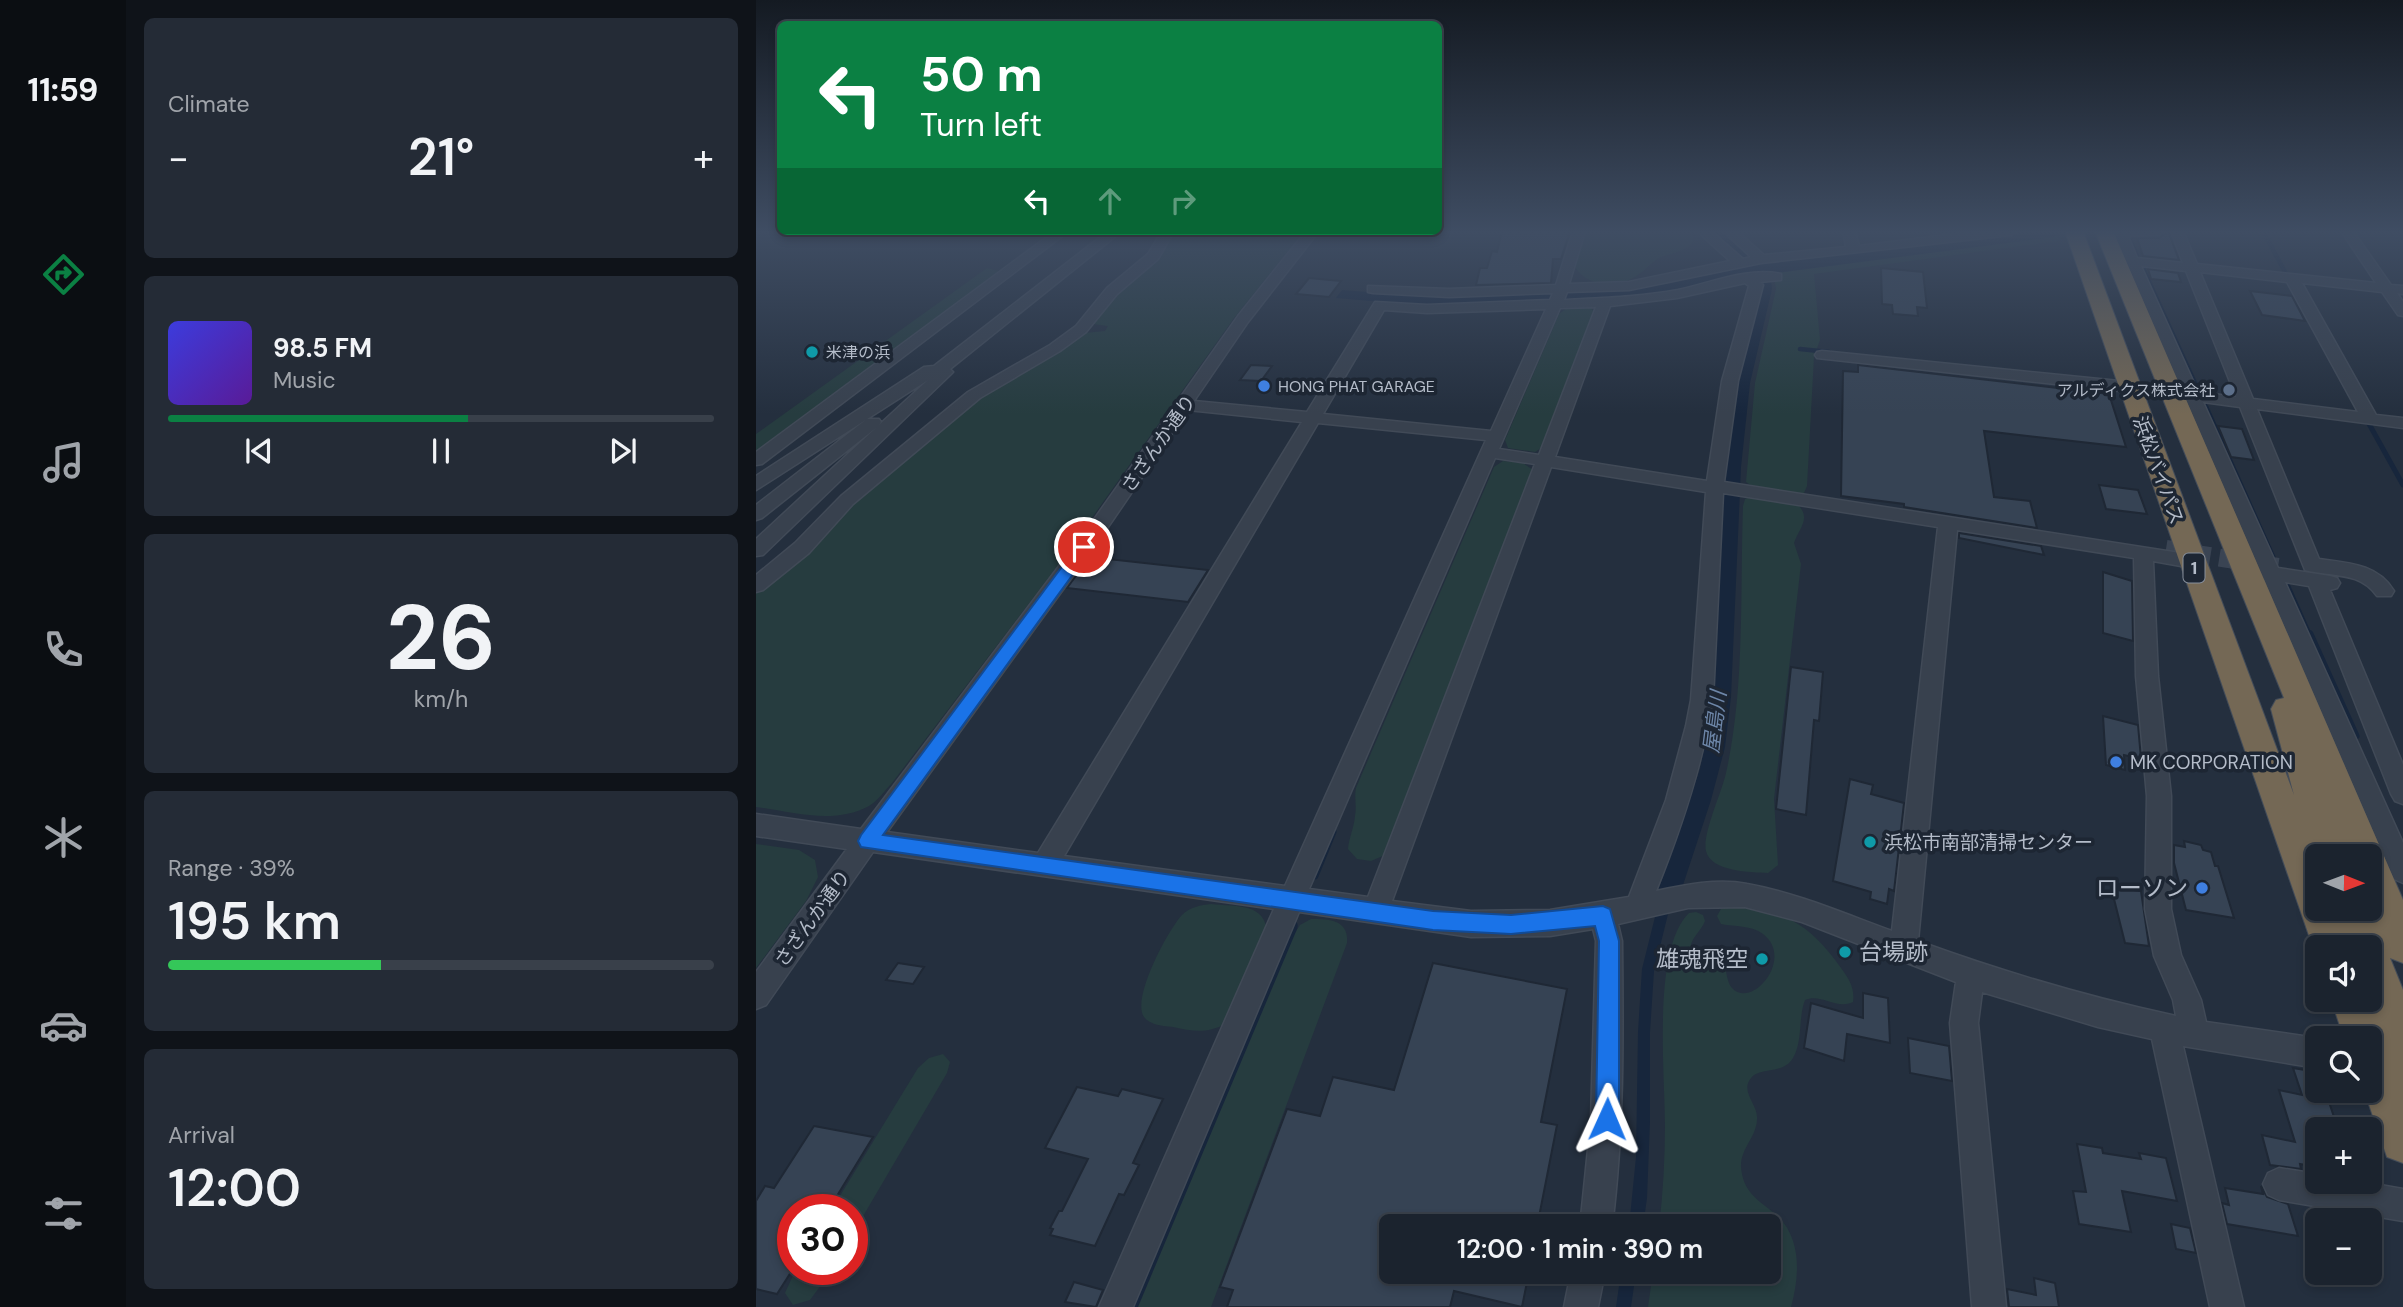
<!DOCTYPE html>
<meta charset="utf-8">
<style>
:root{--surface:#1b232e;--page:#242b36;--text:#f1f3f6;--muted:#a0a4aa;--line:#39404a;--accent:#0b8043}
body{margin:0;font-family:"DM Sans","Noto Sans JP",sans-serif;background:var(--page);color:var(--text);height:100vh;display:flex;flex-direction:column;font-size:26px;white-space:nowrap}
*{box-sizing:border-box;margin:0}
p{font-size:23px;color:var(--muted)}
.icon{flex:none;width:38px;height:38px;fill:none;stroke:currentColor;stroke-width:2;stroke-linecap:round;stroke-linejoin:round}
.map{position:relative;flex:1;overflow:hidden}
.panel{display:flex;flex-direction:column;gap:18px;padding:18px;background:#0f1319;width:630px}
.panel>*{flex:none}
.guide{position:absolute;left:21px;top:21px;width:665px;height:214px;border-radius:10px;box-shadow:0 4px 10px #0003,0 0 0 2px var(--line);background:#0b8043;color:#fff;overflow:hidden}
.needle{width:46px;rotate:91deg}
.buttons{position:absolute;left:1549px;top:844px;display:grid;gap:14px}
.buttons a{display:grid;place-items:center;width:77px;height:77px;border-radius:10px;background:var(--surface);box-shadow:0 4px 10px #0003,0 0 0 2px var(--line);font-size:35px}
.speed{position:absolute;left:21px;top:1194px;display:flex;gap:14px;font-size:35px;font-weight:700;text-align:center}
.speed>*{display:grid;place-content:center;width:91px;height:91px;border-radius:50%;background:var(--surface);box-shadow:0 4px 10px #0003,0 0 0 2px var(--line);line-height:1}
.speed .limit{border:10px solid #d22;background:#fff;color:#111}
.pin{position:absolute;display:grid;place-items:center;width:60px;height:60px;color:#fff;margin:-30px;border:4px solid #fff;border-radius:50%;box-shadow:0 2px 7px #0007}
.me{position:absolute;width:77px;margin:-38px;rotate:1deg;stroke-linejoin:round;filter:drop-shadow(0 0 5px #0008)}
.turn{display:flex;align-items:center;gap:24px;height:147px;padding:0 28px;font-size:32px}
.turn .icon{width:91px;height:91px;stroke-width:2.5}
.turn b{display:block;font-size:49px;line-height:60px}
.lanes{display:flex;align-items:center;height:66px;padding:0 28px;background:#0003;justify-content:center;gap:35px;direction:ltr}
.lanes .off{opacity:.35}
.big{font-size:52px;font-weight:600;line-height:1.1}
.panel .card{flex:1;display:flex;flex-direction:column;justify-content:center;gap:10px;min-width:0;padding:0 24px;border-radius:10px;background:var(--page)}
.panel .dial{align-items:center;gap:0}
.dial b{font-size:91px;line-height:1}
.song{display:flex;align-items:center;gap:21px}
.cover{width:84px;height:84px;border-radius:10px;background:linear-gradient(135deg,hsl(240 70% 55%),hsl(270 70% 35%))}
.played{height:7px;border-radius:4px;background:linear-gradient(90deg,var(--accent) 55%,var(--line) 55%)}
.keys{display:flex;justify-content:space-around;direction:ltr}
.heat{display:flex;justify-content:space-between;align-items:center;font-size:38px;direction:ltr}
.charge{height:10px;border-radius:5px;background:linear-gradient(90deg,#34c759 39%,var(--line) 0)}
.trip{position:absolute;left:623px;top:1214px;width:402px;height:70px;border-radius:10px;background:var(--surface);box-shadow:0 4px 10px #0003,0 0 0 2px var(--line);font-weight:600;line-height:70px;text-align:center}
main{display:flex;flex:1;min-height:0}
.menu{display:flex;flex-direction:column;width:126px;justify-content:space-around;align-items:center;background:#0b0e12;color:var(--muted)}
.menu .icon{width:49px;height:49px}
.menu .selected{color:var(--accent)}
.menu b{font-size:32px;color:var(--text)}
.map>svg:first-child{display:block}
</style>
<main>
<nav class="menu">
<b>11:59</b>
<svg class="icon selected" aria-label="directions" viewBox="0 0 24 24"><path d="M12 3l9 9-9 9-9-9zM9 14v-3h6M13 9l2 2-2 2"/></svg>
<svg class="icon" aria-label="music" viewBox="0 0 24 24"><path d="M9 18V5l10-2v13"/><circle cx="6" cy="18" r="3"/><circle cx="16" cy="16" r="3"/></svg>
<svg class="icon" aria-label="phone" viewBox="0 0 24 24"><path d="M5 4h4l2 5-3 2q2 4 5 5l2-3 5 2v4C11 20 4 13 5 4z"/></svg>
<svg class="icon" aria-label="climate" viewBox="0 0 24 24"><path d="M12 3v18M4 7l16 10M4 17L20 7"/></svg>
<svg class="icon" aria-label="car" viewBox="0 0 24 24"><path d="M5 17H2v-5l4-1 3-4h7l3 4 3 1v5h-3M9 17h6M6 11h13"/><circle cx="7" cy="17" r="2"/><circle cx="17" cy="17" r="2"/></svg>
<svg class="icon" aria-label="filters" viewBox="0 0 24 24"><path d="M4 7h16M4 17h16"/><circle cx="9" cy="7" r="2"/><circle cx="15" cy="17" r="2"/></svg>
</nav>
<section class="panel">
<div class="card"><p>Climate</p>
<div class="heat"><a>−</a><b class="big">21°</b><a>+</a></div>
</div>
<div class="card">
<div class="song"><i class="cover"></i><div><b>98.5 FM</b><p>Music</p></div></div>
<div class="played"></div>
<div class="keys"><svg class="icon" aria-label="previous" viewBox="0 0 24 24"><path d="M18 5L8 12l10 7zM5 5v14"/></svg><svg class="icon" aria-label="pause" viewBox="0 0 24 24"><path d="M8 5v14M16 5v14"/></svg><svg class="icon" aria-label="next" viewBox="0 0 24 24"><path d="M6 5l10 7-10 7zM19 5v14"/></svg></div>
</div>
<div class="card dial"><b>26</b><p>km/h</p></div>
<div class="card"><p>Range · 39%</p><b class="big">195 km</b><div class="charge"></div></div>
<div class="card"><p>Arrival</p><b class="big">12:00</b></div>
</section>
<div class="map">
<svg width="1647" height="1307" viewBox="0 0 1647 1307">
<rect width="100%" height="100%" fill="#242f3e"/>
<!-- green -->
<path fill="#263c3f" d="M417 231H548L478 318 303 564 136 783C129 790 122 801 113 806 78 825 37 812 0 807V592L85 513 216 402 328 333 349 331 352 326 337 324 338 322 357 296Z
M827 231H936C937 235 938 238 937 242 932 251 912 254 903 258 893 264 887 273 877 278 858 289 831 286 819 267Z
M1294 234 1301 235 1303 241 1058 274 1064 340 1058 357 1051 486 1048 493C1033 497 1002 491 990 482L999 383 1020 289 1017 272 1025 268Z
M231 268 243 271 0 451V434Z
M811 308H835L839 313 788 446 779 452 752 448 749 440 803 314Z
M747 461 767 463 777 470 629 855 615 861 601 859 592 849C593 837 598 828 599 816 601 806 598 798 600 788L738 467Z
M997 496 1041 504C1056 518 1043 528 1038 543L1045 564 1018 799 1022 865 1012 873C995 872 955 872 950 851 946 834 966 792 970 773 989 690 984 592 987 506L989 499Z
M0 844 43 850 59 860 62 877 50 901 0 968Z
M455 904C480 907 512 902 511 936L469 1024C450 1034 437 1031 417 1027 407 1026 394 1025 388 1017 375 999 412 930 426 915 434 907 445 905 455 904Z
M971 907C1025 906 1055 925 1085 968 1093 979 1099 988 1097 1002 1080 1010 1065 993 1049 1000 1042 1018 1047 1041 1037 1058 1027 1075 1003 1067 995 1078 984 1091 1001 1104 1001 1117 1002 1136 984 1148 985 1167 987 1192 1001 1199 1018 1213 1046 1236 1044 1275 1035 1307H892L897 1272H1013V1227H903C907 1193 909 1159 909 1124 909 1074 896 948 933 913L940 912 947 915 949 921C943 936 927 942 939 959L954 960 969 967C971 974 971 982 976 988 996 1010 1039 958 1007 934 995 925 979 927 965 924L961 916 965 909Z
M555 919C574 919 593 920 591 943L455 1307H382L537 936 544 925Z
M187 1054 194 1062 191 1073 96 1235V1209H76L162 1068 173 1058Z
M40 1269H77L54 1300 37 1305 29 1293Z"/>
<!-- water -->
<path fill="#17263c" d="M957 231H964C980 248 1016 263 1016 289L994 383 985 467 975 697 969 747 955 800 927 885 913 910 898 971 894 1032V1121L891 1198 887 1227H873L880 1157 882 1032 886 969 900 913 902 891 944 769 954 719 968 486 981 381 1000 275C953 284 906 296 858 300 765 306 672 307 580 298L586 290 674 297 856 291 911 284 993 265Z
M865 1272H880L875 1307H860Z"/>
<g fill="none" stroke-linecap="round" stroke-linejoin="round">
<!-- stream-far3 -->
<path stroke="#17263c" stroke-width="4.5" d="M1507 231 1531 276
M1373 236 1382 259
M1385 264 1443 392
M1044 349 1073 352
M1447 401 1450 408"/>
<!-- stream-far2 -->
<path stroke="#17263c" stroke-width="5" d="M1450 407 1517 557
M1612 422 1647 485
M1530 582 1554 636"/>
<!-- stream-far1 -->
<path stroke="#17263c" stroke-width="7" d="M1554 634 1600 736
M559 876 577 832
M536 929 538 925"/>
<!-- stream -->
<path stroke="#17263c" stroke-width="9" d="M377 1307 537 927"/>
<!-- river -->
<path fill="#17263c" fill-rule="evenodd" d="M1246 231H1308L1298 237 996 276 962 284 954 282 951 277 954 272 996 262Z"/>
</g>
<!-- building -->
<path fill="#364354" stroke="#1f2835" stroke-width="2" d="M746 231H814L805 259H797L795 283 720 285 724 268H731L736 251 741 252Z
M1412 231 1423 260 1387 256 1381 238H1403Z
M1125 268 1167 272 1171 308 1161 307 1162 316 1137 314 1136 305 1126 304Z
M1392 269 1422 273 1425 282 1395 279Z
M553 278 585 281 573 297 540 294Z
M1494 291 1536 296 1549 321 1506 315Z
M495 365 516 366 505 381 484 380Z
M1102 365 1353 394 1370 447 1228 431 1238 497 1274 501 1281 528 1148 507V504L1085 496 1087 371 1102 372Z
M1462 426 1486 429 1498 460 1475 457Z
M1343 485 1382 490 1391 514 1350 509Z
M1203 533 1285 546 1288 555 1203 538Z
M334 557 452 570 432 602 311 588Z
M1347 572 1376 581 1377 641 1347 633Z
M1035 667 1067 672 1063 721 1058 720 1050 815 1020 809Z
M1347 716 1382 725 1385 759 1368 755 1369 770 1350 765Z
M1094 779 1117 785 1115 794 1148 803 1138 891 1133 889 1131 904 1114 899 1115 892 1077 881Z
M1428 841 1445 845 1447 850 1455 852 1459 866H1462L1478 918 1430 910 1418 863V845L1429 847Z
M1355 887 1385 891 1393 946 1369 943Z
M142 963 168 967 157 984 130 980Z
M677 963 811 989 785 1122 801 1125 781 1227H635V1272H773L766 1307 698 1291 694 1307H471L477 1290 464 1287 531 1109 564 1116 577 1077 638 1090Z
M1107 993 1132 998 1134 1043 1091 1034 1088 1061 1048 1048 1055 1003 1107 1018Z
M1152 1038 1193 1046 1196 1081 1154 1073Z
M1537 1068 1561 1072V1090H1569L1582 1129H1561V1167L1544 1164 1545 1169 1514 1165 1506 1135 1539 1142 1523 1090 1546 1095Z
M321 1087 362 1096 366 1089 407 1099 377 1163 383 1165 368 1195 363 1194 339 1246 294 1235 297 1229 294 1228 303 1211H306L332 1159 289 1148Z
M58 1126 117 1137 73 1209H37V1269L21 1294 0 1289V1201L9 1186 18 1188Z
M1321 1144 1346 1148 1347 1153 1385 1159 1383 1153 1410 1158 1421 1201 1366 1191 1375 1232 1323 1224 1317 1191 1330 1192Z
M1505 1186 1511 1197 1532 1204 1542 1236 1471 1224 1466 1203 1473 1205 1469 1188 1507 1194Z
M1415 1224 1434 1228 1440 1253 1420 1249Z
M1278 1278 1299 1283 1303 1307H1253L1251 1289 1280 1295Z
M318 1282 347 1290 340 1307 309 1302Z"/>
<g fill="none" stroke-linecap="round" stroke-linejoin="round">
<!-- minor-tunnel -->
<path stroke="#3a4453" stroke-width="18" stroke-dasharray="18 9" stroke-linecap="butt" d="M1410 549 1522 567"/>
<!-- minor casing -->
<g stroke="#414a57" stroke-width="3">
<path id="minor" d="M299 231H313L6 464 0 465V452Z
M352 231H366L194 369 197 372 194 375 7 555 0 556V539L121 427 6 518 0 520V505L111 419H123L125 422 123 425 172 380 0 490V476L168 367 178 366Z
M406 231H418L402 259 361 294 330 332 304 351 224 398 97 504 53 553 7 590 0 592V575L39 543 85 496 212 392 294 345 320 326 351 288 392 254Z
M550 231H563L492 322 438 401 551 412 619 302 671 305 794 300 797 293 693 297 617 293 612 292V286L693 289 800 285 817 231H829L813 284 873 282 974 261 941 231H955L987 259 995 257 967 231H981L1008 255 1090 247 1087 231H1099L1103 246 1222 231H1261L1255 235 1005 263 873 290 811 292 808 300C846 298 884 297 922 290 955 283 992 267 1025 274V280L1004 282 1007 285 982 381 968 482 1443 556 1446 561 1443 566 1436 568 1397 561 1402 676 1415 796V909L1425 955 1445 1000 1450 1022 1561 1038V1068L1427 1046 1488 1307H1454L1396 1039 1342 1027 1226 992 1222 1023 1250 1307H1216L1194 1023 1200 982 1046 922 989 907 932 908 862 924 866 941C867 1037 868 1132 856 1227H824L835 1120 840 941 837 929 794 936 715 937 543 912 377 1307H343L518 909 117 852 10 1005 0 1009V972L91 849 0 836V814L105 829 334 525 482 316ZM989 283 993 286 966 381 951 481 799 457 854 306 921 298ZM840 307 783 455 743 449 804 308ZM790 309 735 431 567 414 628 310 671 313ZM432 410 546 422 282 853 131 832 348 533ZM562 423 730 440 529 886 308 856ZM739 458 779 464 612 897 553 889ZM795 467 950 492 935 700 930 726 910 800 873 897 794 910 715 911 636 901ZM967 493 1182 527 1136 931C1089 914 1041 893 991 884 962 878 928 885 900 891 925 829 946 767 957 700ZM1201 530 1378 558 1380 676 1391 796 1389 909 1398 956 1417 1000 1420 1016C1332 997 1247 972 1162 941Z
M1357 231H1409L1403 235 1372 236 1381 258 1427 263 1415 231H1427L1441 264 1620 283 1585 231H1597L1635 285 1647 286V294L1641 293 1647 302V316L1642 315 1626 292 1546 283 1620 415 1647 418V428L1501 409 1563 559C1592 563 1622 564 1638 591L1635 596H1621C1604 571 1575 577 1549 570L1484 407 1447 402 1522 568 1574 576 1581 578 1584 583 1581 588 1574 590 1647 765V804L1639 801 1635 794 1553 586 1529 582 1647 843V883L1638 879 1508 579 1499 577 1496 572 1502 566 1430 400 1419 395 1426 391ZM1385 266 1430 271 1480 397 1442 392ZM1444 272 1531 282 1602 412 1497 399Z
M1066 351 1373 382 1381 387 1373 392 1061 358 1059 355 1061 352Z
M1523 1168 1561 1174V1181H1602L1647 1189V1221L1523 1200 1512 1195 1507 1184 1512 1173Z
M815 1272H849L842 1307H808Z"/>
</g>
<!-- highway casing -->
<g stroke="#434c59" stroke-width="2">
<path id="highway" d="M1309 231H1327L1538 795 1515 709 1520 700 1528 698 1339 231H1357L1647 900V963L1634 958 1647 990V1163L1631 1157 1608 1090H1614V1038H1588L1575 999H1614V947H1561V957L1557 947ZM1561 856H1614V908H1561Z"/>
</g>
<!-- minor -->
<use href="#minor" fill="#38414e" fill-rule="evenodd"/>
<!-- highway -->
<use href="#highway" fill="#746855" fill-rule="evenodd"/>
</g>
<!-- sky -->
<linearGradient id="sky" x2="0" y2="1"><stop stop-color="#141a22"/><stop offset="0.56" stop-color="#3f4d63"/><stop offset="1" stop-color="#3f4d63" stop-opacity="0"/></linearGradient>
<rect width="1647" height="414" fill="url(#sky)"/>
<!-- route -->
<path fill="#1a73e8" stroke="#114b97" stroke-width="2" d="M328 542 334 544V551L127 835 677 911 755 915 847 906 854 909 863 941V1119L859 1127 851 1130 843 1127 840 1119 843 941 839 926 755 934 677 930 105 847 102 841 105 835 323 544Z"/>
<!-- markers -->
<g fill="#0f9aa8" stroke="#1d2633" stroke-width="2.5">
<circle cx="56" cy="352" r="7"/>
<circle cx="1114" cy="842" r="7"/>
<circle cx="1089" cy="952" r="7"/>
<circle cx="1006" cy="959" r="7"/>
</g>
<g fill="#3f7fe0" stroke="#1d2633" stroke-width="2.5">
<circle cx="508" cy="386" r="7"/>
<circle cx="1360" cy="762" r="7"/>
<circle cx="1446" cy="888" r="7"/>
</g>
<circle fill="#5c6f8a" stroke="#1d2633" stroke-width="2.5" cx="1473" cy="390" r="7"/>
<g text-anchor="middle" stroke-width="7" stroke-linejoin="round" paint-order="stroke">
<!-- far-poi labels -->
<g font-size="16" fill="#b4bcc9" stroke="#1d2633" text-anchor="start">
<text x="70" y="358">米津の浜</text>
<text x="522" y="392">HONG PHAT GARAGE</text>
<text x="1459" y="396" text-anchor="end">アルディクス株式会社</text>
</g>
<!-- shield labels -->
<rect fill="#1d2633" stroke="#878f9c" stroke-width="2" x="1427.5" y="553.5" width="21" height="29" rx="5"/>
<g font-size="18" font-weight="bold" fill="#b4bcc9">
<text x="1438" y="574">1</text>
</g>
<!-- street labels -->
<g font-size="19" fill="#b4bcc9" stroke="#1d2633">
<text transform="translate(402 443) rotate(-55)" y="7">さざんか通り</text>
<text transform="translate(1403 470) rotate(70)" y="7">浜松バイパス</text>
<text transform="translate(56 918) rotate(-54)" y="7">さざんか通り</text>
</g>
<!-- poi labels -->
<g font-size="19" fill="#b4bcc9" stroke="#1d2633" text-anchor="start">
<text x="1374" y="769">MK CORPORATION</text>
<text x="1128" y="849">浜松市南部清掃センター</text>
</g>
<!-- water labels -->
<g font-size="21" font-style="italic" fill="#6d86a8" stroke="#1d2633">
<text transform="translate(959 722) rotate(-83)" y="7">屋島川</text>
</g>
<!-- near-poi labels -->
<g font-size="23" fill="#b4bcc9" stroke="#1d2633" text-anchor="end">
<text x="1432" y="896">ローソン</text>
<text x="1103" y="960" text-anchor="start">台場跡</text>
<text x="992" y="967">雄魂飛空</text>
</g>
</g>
</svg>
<div class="buttons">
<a><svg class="needle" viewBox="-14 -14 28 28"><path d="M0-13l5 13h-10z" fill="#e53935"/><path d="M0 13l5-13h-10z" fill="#a0a4aa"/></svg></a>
<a><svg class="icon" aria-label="sound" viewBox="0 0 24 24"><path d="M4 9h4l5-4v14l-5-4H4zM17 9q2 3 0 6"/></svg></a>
<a><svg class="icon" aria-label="search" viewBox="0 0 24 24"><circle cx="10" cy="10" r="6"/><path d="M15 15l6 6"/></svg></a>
<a>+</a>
<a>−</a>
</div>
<div class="speed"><div class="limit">30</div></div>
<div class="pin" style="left:328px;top:547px;background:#d93025"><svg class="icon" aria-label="arrive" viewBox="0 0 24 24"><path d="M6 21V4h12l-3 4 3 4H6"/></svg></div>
<svg class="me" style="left:851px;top:1119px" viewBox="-20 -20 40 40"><path d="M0-17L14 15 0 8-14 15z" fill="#1a73e8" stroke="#fff" stroke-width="4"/></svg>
<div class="trip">12:00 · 1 min · 390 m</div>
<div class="guide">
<div class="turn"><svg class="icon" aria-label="left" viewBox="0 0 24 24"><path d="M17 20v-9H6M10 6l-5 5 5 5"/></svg><div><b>50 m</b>Turn left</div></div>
<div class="lanes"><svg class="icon" aria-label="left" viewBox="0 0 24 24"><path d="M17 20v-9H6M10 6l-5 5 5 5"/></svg><svg class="icon off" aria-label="ahead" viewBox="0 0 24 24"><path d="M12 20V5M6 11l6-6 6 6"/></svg><svg class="icon off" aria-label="right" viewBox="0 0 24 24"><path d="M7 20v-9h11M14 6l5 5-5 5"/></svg></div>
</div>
</div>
</main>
